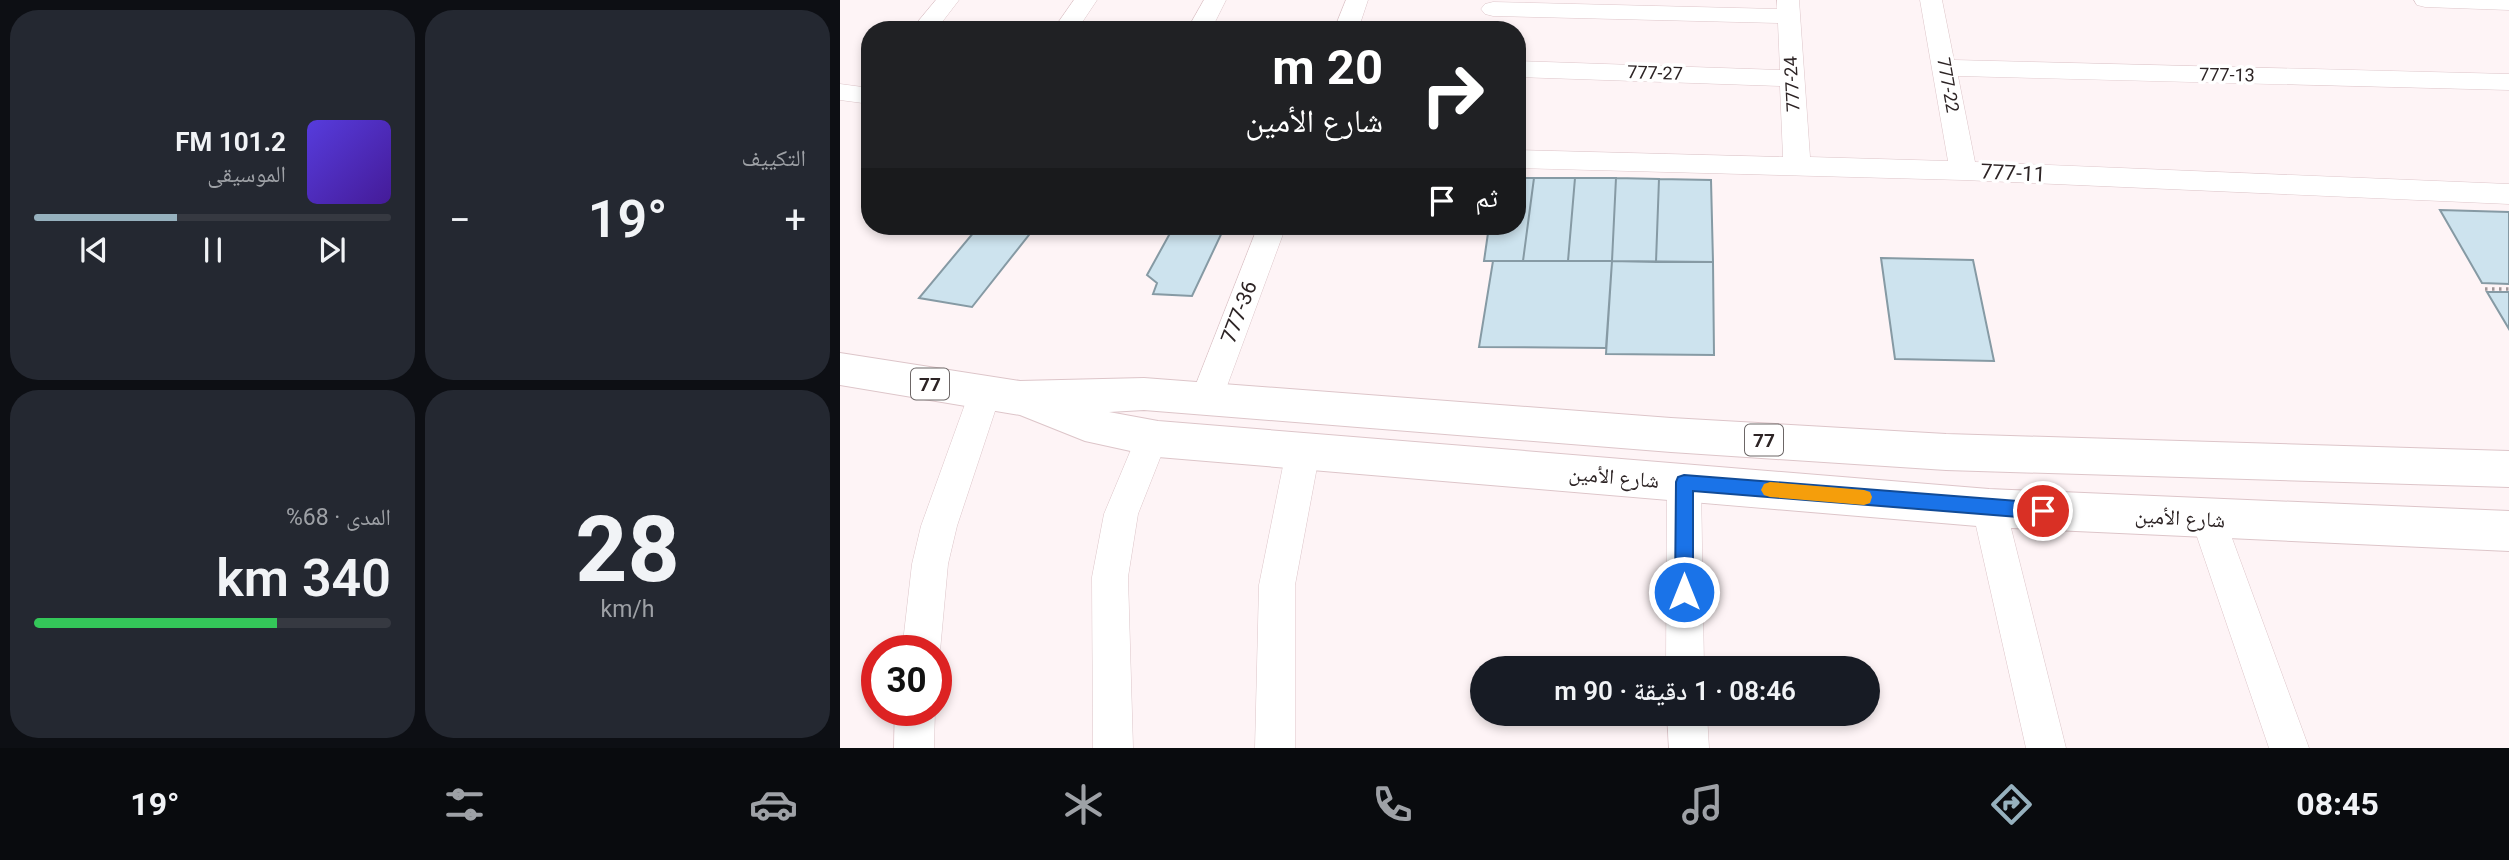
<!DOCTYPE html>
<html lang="ar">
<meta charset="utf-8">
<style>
:root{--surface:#171b24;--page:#242831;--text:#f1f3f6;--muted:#9ea1a6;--line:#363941;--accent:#96b1be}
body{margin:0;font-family:Roboto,"Noto Naskh Arabic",sans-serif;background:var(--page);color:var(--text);direction:rtl;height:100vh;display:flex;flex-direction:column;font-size:26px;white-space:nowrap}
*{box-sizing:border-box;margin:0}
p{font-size:23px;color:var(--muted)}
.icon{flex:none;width:38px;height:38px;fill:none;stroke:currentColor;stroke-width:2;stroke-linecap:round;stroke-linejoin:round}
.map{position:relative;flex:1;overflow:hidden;direction:ltr}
.side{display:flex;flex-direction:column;gap:10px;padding:10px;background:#0d0f14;width:840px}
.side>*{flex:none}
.hud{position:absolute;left:21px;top:21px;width:665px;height:214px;border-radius:28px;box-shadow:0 4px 10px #0003;direction:rtl;background:#202124;color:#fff;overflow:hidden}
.speed{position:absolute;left:21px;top:635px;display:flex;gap:14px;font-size:35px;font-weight:700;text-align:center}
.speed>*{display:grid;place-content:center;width:91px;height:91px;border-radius:50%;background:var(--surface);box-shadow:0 4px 10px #0003;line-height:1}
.speed .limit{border:10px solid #d22;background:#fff;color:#111}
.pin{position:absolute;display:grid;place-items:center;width:60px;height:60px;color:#fff;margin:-30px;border:4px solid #fff;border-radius:50%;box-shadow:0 2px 7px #0007}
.me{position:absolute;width:77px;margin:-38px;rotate:0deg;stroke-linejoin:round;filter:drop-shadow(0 0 5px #0008)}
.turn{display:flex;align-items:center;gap:24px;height:147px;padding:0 28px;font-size:32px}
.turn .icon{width:91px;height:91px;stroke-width:2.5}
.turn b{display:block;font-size:49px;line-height:60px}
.then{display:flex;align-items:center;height:66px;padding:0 28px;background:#0003;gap:14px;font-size:26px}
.big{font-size:52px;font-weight:600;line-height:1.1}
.side .card{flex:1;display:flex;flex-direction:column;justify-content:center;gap:10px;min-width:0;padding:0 24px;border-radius:28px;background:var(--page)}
.side .dial{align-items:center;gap:0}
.dial b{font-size:91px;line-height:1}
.song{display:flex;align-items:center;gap:21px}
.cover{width:84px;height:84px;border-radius:10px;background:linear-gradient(135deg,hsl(250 70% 55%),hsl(260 70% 35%))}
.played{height:7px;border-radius:4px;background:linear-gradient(90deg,var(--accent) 40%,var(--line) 40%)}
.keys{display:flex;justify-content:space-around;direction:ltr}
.heat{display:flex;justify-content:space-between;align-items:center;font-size:38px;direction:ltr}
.charge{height:10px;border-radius:5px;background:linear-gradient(90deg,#34c759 68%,var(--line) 0)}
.side .tiles{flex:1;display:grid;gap:10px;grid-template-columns:repeat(2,1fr)}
.trip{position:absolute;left:630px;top:656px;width:410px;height:70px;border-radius:35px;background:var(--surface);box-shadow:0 4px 10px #0003;font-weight:600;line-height:70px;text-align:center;direction:rtl}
.tab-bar{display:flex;height:112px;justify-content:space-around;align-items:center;background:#090b0e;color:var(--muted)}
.tab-bar .icon{width:49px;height:49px}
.tab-bar .on{color:var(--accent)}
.tab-bar b{font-size:32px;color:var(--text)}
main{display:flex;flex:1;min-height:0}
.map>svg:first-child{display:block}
</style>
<main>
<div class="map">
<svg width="1669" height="748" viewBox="0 0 1669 748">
<rect width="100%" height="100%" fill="#fef4f6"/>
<!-- building -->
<path fill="#cde3ee" stroke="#869aa4" stroke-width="2" d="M677 178H694L683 261H644L649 226H677Z
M694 178H735L728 261H683Z
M735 178H776L772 261H728Z
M776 178 819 179 816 262 772 261Z
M819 179 871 180 873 262H816Z
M1600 210 1669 212V284L1642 283Z
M139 226H196L132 307 79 298Z
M334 226H385L352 296 313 294 317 283 307 275Z
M1041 258 1133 260 1154 361 1055 359Z
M653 261H772L766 348 639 347Z
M772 261 873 262 874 355 766 354Z
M1647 292H1669V329Z"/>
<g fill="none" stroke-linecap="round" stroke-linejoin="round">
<!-- minor casing -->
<g stroke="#ddc5c9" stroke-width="1">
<path id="minor" d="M96 0H119L96 30H71Z
M234 0H257L237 30H213Z
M364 0H386L371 30H347Z
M506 0H528L518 30H494Z
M937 0H959L970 157 1108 161 1080 0H1102L1114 60 1669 74V90L1118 76 1135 162 1669 184V204L1123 180 677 168V150L943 157 940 86 677 77V61L940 70 938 23 653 16 645 14 641 9 645 4 653 2 937 9Z
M1574 0H1669V10L1585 7 1577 5Z
M0 84 30 88V104L0 100Z
M418 226H446L383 397 378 407 367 411 356 407 351 397Z
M145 380 156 384 161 393 117 526 108 564 100 651 96 660V651H62L72 564 81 526 129 393 134 384Z
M312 424 324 428 328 438 298 514 288 577 293 748H253L252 577 264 514 300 428Z
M463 436 475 441 480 451 455 585V748H415L419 585 446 451 451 441Z
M844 468 856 472 861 483 864 668H826L827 483 832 472Z
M1149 492 1161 497 1166 508 1226 748H1186L1132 508 1137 497Z
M1368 503 1380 508 1385 519 1469 748H1429L1351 519 1356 508Z
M55 710H95L94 748H54Z
M827 714H867L869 748H829Z"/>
</g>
<!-- major casing -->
<g stroke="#ddc5c9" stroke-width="2">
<path id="major" d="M0 353 180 381 304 378 831 418 1106 434 1669 451V487L1106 470 831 452 304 410 269 412 318 421 1149 489 1669 511V551L1149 527 318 457 245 441 180 415 0 385Z"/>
</g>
<!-- path -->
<path stroke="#a09698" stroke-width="3.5" stroke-dasharray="2.5 4.5" stroke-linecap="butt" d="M1645 289H1669"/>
<!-- minor -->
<use href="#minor" fill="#fff" fill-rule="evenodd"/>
<!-- major -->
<use href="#major" fill="#fff" fill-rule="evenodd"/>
</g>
<!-- route -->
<path fill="#1a73e8" stroke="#114b97" stroke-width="2" d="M844 475 1203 503 1210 505 1212 511 1210 516 1203 519 853 491V592L850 598 844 601 837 598 835 592 836 482 838 477Z"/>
<!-- slow -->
<path fill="#f59e0b" d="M930 482 1024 490 1030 492 1032 497 1030 503 1024 505 930 497 924 495 921 490 924 484Z"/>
<g text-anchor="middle" stroke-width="7" stroke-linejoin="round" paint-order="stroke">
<!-- far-street labels -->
<g font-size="18" fill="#2d2425" stroke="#fff">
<text transform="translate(815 73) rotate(2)" y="6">777-27</text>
<text transform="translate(1387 75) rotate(1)" y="6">777-13</text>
<text transform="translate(952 84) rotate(-93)" y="6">777-24</text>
<text transform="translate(1108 85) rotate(80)" y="6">777-22</text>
</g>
<!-- shield labels -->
<g fill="#fff" stroke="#6c6666" stroke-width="2">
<rect x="71" y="368.5" width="38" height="31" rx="5"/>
<rect x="905" y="424.5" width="38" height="31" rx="5"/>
</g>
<g font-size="19" font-weight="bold" fill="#2d2425">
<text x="90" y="391">77</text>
<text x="924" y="447">77</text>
</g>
<!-- street labels -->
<g font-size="21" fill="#2d2425" stroke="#fff">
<text transform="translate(1173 173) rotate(3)" y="7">777-11</text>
<text transform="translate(399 312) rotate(-69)" y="7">777-36</text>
<text transform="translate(774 477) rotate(5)" y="7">شارع الأمين</text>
<text transform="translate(1340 518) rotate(3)" y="7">شارع الأمين</text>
</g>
</g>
</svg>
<div class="speed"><div class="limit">30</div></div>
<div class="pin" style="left:1203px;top:511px;background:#d93025"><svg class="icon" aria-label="arrive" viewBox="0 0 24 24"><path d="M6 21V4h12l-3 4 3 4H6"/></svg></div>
<svg class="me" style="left:844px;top:592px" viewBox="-20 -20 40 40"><circle r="17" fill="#1a73e8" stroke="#fff" stroke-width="3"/><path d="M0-11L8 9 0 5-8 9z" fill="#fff"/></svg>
<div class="trip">08:46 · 1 دقيقة · 90 m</div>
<div class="hud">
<div class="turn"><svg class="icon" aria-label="right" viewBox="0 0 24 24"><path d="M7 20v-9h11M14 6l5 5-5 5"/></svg><div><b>20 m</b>شارع الأمين</div></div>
<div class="then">ثم<svg class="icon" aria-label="arrive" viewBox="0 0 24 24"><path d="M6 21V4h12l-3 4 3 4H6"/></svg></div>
</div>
</div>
<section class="side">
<div class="tiles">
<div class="card"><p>التكييف</p>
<div class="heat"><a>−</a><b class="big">19°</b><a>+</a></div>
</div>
<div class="card">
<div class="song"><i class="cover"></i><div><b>101.2 FM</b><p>الموسيقى</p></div></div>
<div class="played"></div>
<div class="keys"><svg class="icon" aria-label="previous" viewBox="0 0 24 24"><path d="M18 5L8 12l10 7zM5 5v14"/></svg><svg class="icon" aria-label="pause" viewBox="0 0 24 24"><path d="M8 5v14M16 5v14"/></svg><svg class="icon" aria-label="next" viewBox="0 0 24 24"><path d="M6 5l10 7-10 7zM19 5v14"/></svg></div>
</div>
<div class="card dial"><b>28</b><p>km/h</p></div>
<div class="card"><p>المدى · 68%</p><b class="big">340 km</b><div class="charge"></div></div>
</div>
</section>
</main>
<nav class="tab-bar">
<b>08:45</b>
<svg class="icon on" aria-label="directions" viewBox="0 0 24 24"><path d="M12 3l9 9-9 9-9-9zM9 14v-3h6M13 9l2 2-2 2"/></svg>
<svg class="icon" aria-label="music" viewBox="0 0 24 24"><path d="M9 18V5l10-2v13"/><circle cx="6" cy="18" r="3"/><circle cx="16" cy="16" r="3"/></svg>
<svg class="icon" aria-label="phone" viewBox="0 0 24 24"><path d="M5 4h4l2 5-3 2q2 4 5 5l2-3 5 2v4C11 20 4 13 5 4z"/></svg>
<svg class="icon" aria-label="climate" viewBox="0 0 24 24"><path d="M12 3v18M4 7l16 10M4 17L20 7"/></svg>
<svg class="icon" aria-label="car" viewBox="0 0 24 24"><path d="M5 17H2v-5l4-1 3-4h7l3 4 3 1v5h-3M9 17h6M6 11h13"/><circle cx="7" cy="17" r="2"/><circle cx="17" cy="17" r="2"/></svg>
<svg class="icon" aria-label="filters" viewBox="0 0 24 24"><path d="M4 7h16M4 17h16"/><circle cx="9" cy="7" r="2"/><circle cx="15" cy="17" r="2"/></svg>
<b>19°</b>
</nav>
